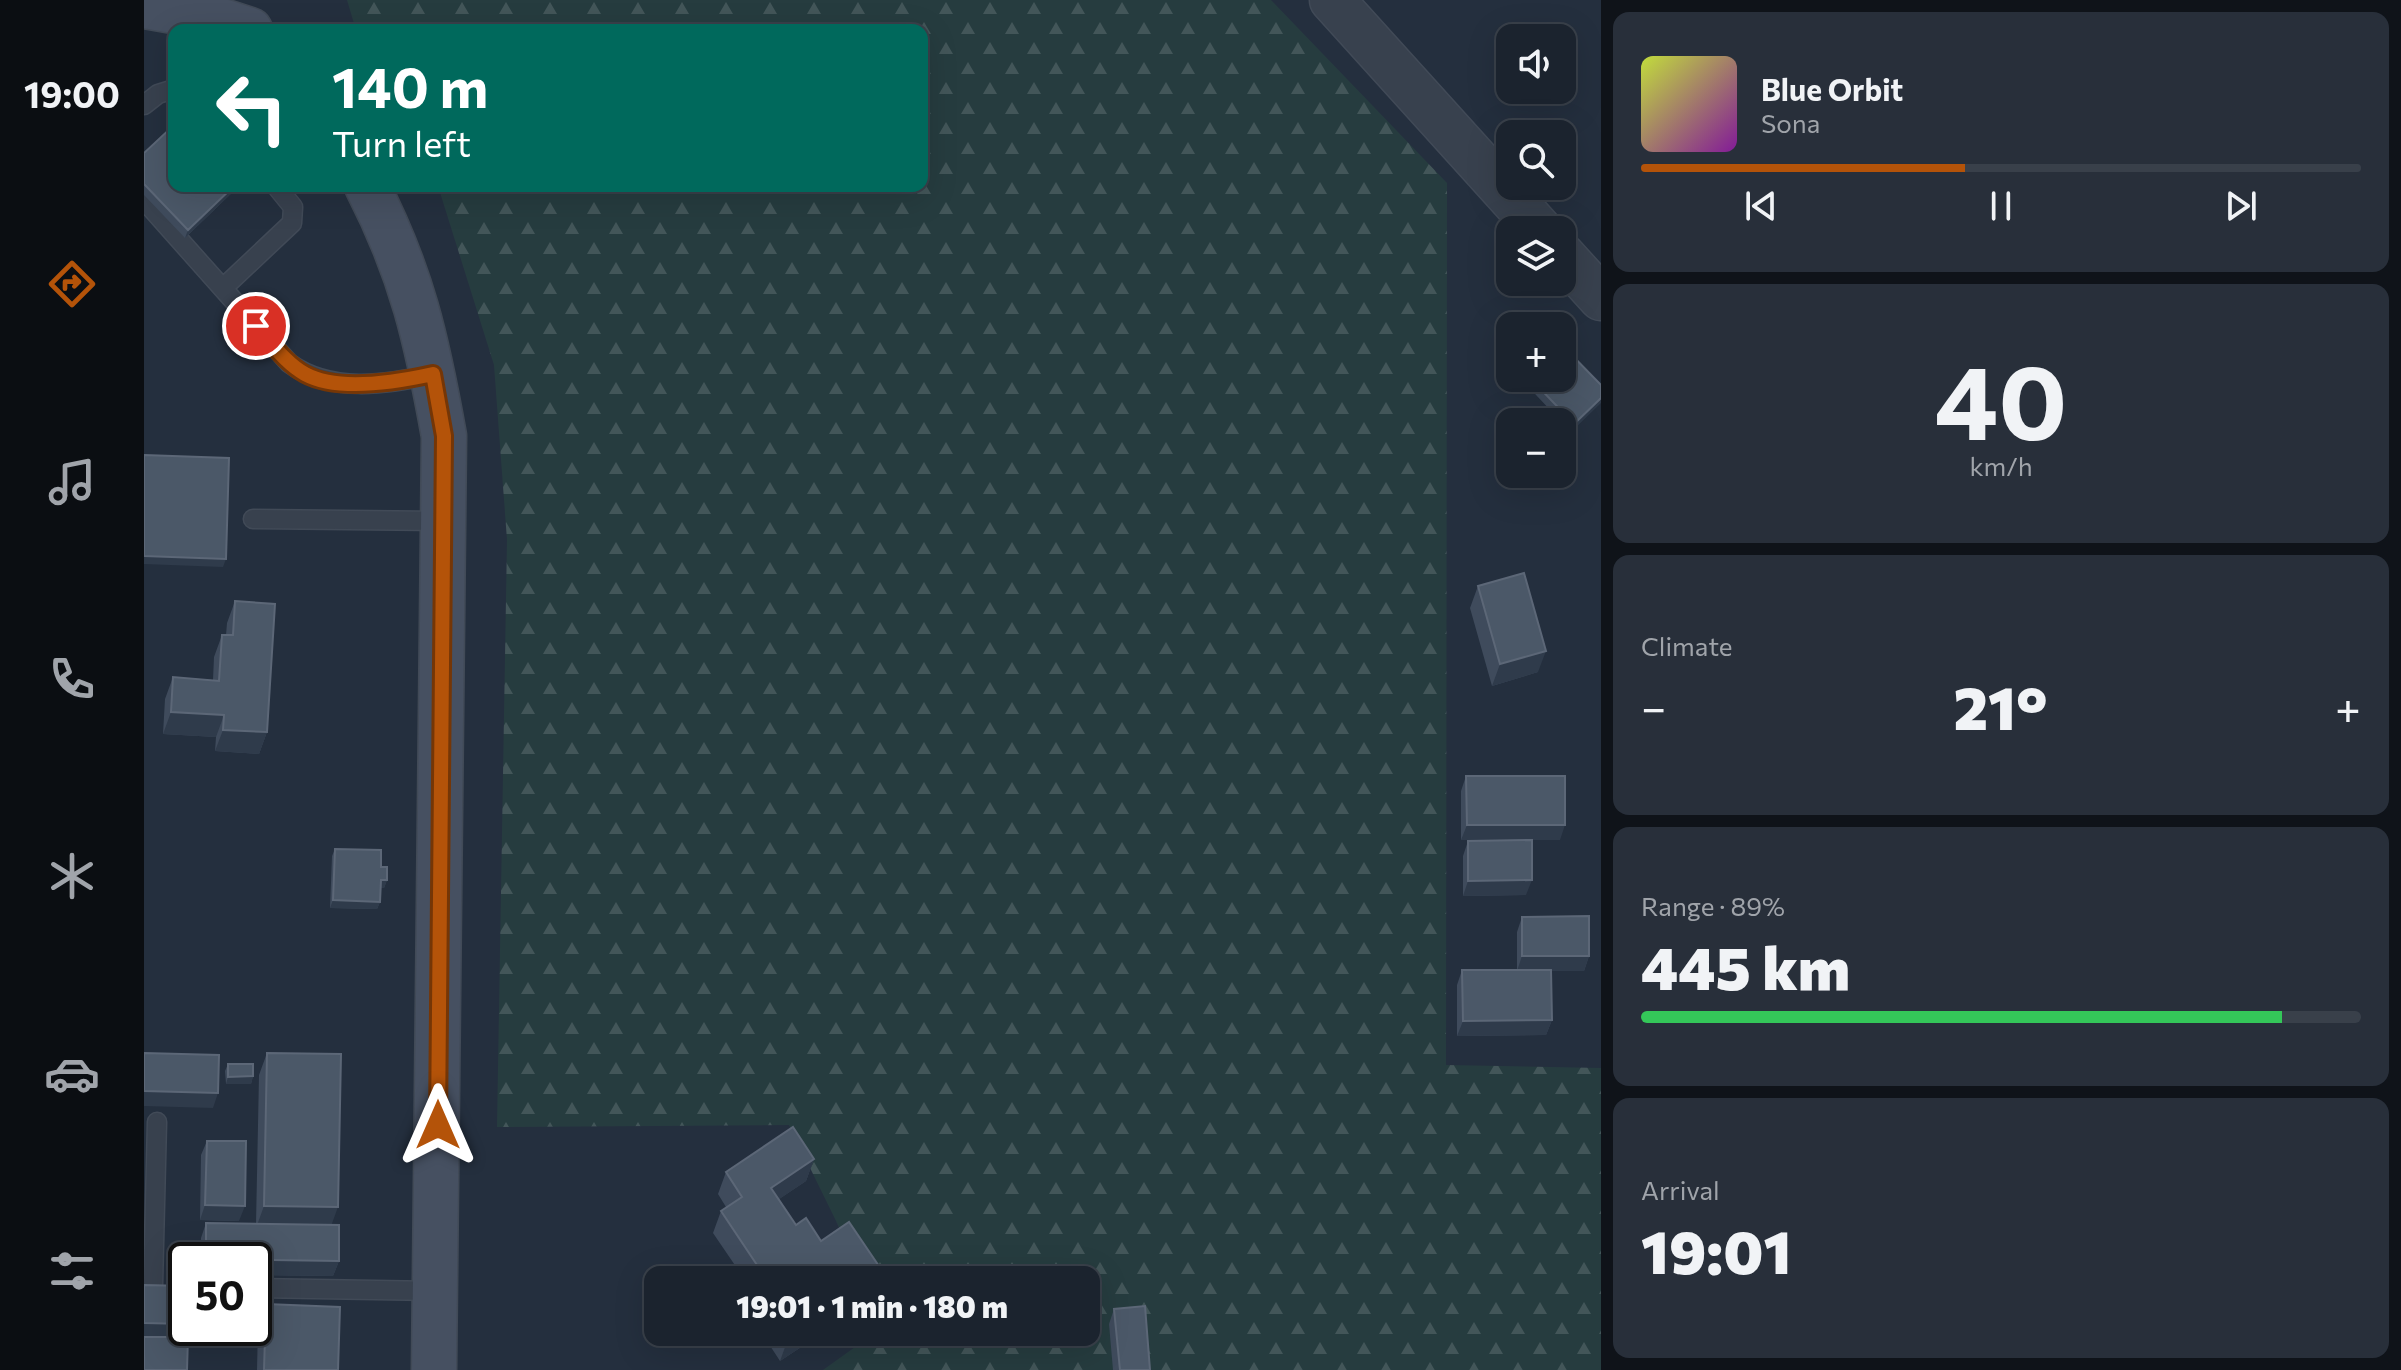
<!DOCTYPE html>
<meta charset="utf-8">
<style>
:root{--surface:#1b232e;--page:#282f3a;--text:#f1f3f6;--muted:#a0a4aa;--line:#39404a;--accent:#b45309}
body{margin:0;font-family:Commissioner,sans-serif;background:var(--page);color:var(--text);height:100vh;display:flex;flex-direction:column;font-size:30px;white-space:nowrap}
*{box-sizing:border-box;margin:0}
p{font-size:26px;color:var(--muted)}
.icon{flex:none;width:44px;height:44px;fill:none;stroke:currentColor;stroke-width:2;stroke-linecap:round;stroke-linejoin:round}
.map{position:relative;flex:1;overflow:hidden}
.side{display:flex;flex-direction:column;gap:12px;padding:12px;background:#0f1319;width:800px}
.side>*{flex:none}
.hud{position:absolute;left:24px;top:24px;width:760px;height:168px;border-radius:16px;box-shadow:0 8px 32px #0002,0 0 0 2px var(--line);background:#00695c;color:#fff;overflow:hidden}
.controls{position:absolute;left:1352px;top:24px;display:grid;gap:16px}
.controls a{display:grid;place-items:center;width:80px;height:80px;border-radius:16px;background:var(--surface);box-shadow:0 8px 32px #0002,0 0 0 2px var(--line);font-size:40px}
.speed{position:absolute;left:24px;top:1242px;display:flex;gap:16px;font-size:40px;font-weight:700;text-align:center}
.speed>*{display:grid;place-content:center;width:104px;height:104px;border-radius:50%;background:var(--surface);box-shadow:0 8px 32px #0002,0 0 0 2px var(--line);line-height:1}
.speed .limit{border:4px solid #111;border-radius:12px;background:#fff;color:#111}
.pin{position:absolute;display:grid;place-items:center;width:68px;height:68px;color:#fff;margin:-34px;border:4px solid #fff;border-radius:50%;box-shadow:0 2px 8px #0007}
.me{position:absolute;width:88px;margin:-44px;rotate:0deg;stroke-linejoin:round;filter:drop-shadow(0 0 6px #0008)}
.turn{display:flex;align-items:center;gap:28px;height:168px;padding:0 32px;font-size:36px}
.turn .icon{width:104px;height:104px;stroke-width:2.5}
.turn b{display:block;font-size:56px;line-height:68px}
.big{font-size:60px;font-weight:800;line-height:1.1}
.side .tile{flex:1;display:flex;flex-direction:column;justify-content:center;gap:12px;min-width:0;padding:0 28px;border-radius:16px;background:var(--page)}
.side .dial{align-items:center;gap:0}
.dial b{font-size:104px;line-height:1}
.song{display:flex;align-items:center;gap:24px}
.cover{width:96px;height:96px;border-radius:12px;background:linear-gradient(135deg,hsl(70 70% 55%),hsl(290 70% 35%))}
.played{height:8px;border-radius:4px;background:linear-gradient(90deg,var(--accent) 45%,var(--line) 45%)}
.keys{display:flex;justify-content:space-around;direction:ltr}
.heat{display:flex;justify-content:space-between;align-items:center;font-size:44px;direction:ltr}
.charge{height:12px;border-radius:6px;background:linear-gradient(90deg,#34c759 89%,var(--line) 0)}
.trip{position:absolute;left:500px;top:1266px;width:456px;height:80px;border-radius:16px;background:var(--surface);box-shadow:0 8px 32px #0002,0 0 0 2px var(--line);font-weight:800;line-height:80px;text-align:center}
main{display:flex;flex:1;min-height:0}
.menu{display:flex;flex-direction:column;width:144px;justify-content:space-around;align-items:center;background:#0b0e12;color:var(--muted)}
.menu .icon{width:56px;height:56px}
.menu .current{color:var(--accent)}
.menu b{font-size:36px;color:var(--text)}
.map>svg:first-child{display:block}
</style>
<main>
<nav class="menu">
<b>19:00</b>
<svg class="icon current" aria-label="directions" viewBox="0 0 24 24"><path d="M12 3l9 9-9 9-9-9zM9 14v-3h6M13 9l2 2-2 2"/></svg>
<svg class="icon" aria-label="music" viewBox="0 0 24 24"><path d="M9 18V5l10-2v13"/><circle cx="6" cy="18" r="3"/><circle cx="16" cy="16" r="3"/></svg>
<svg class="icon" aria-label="phone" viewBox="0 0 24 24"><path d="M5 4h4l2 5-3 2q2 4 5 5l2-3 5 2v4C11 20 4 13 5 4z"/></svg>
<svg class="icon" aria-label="climate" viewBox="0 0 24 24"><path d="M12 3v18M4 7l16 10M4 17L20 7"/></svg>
<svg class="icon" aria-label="car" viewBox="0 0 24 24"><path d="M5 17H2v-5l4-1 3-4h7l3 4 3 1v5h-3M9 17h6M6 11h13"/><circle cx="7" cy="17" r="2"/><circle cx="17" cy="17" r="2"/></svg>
<svg class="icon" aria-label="filters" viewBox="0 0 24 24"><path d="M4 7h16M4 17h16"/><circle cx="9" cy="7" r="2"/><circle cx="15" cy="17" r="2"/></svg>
</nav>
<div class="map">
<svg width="1457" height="1370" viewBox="0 0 1457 1370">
<defs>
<pattern id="forest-firs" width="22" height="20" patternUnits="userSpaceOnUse" patternTransform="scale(2)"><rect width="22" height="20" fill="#263c3f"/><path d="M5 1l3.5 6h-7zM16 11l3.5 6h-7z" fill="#435659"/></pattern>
</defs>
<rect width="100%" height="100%" fill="#242f3e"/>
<!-- forest -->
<path fill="url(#forest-firs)" d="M203 0H1127L1303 183 1302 1065 1457 1068V1370H679L732 1332H942V1280H721L645 1125 353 1127 363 540 350 365 294 186H778V30H212Z"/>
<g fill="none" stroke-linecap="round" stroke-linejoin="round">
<!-- service casing -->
<g stroke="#414a57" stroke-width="21">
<path id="service" d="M0 105 14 94 30 89
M0 200 145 363C186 393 242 385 289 374
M79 288 148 223 149 207 132 186
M109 519 299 521
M9 1286 13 1122
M110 1288 292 1291"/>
</g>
<!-- tertiary casing -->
<g stroke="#414a57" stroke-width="47">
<path id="tertiary" d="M1188 0 1396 230
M1418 255 1457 298"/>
</g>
<!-- secondary casing -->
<g stroke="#414a57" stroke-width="47">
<path id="secondary" d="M0 6 69 18 106 30
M223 186C268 273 283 341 300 436L290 1370"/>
</g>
<!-- service -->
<use href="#service" stroke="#38414e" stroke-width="18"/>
<!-- tertiary -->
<use href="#tertiary" stroke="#38414e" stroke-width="44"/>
<!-- secondary -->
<use href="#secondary" stroke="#465061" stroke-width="44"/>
</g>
<!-- wall -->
<path fill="#3f4b5c" d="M0 153 95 186 41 238 0 195Z
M1366 338V368L1354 355 1356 347Z
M1376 378H1418L1457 385 1427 432Z
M1334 586 1394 672 1348 686 1326 608Z
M91 601 123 732 115 754 71 751 72 737 19 734 21 699 29 677 69 680 70 657 78 635H82L83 623Z
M1322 776 1416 840H1317V791Z
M1324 841 1382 895 1319 896V856Z
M191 849 237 867 243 880 240 888H236V902L233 909 186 908 188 856Z
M1378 917 1445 956 1440 971H1407L1408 1020 1402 1035 1313 1036V985L1318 970H1373V932Z
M123 1053 188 1225 195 1261 189 1276 110 1275V1260H56L57 1238 62 1223 112 1224 115 1075Z
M84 1064 109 1076 107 1084H82L81 1071Z
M63 1141 95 1221 56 1220 57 1155Z
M670 1159 662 1181 635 1199 652 1225 739 1280H601L569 1233 577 1211 582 1207 574 1194 582 1172Z
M122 1304 194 1370H113L114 1326Z
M970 1309 1006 1370H969L965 1324Z
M617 1332H680L636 1361Z"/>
<!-- shaded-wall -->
<path fill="#2f3b4b" d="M90 186H95L41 238 44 230Z
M1457 398V403L1427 432 1430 424Z
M0 556 82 559 79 567 0 564Z
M1402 651 1394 672 1348 686 1356 664Z
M27 712 80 715 72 737 19 734Z
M79 730 123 732 115 754 71 751Z
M1323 825H1421L1416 840H1317Z
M237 880H243L240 888H234Z
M1388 880 1382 895 1319 896 1324 881Z
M189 900 236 902 233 909 186 908Z
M1378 956H1445L1440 971H1373Z
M1408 1020 1402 1035 1313 1036 1319 1021Z
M109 1076 107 1084H82L84 1077Z
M0 1091 74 1093 69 1108 0 1106Z
M670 1159 662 1181 619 1210 627 1188Z
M61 1205 101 1206 95 1221 56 1220Z
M120 1206 194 1207 186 1229 112 1228Z
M62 1259 195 1261 189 1276 110 1275V1260H61Z
M0 1323 42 1324V1328H103L96 1347 0 1345Z
M655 1332H680L636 1361 644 1339Z"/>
<!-- building -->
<path fill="#4b5868" stroke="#5c6777" stroke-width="2" d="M30 125V186H90L44 230 0 184V153Z
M1390 315 1400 326H1379Z
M1366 338V358L1356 347Z
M1418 345 1457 385V398L1430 424 1386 378H1418Z
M0 455 85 458 82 559 0 556Z
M1380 573 1402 651 1356 664 1334 586Z
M91 601 131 604 123 732 79 730 80 715 27 712 29 677 75 681 78 635H89Z
M1322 776H1421V825H1323Z
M1388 840V880L1324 881V841Z
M191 849 237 850V867H243V880H237L236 902 189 900Z
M1445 916V956H1378V917Z
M1318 970H1407L1408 1020 1319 1021Z
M0 1053 75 1055 74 1093 0 1091Z
M123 1053 197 1054 194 1207 120 1206Z
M84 1064H109V1076L84 1077Z
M649 1127 670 1159 627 1188 652 1225 662 1218 677 1241 705 1222 741 1275 733 1280H623L577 1211 598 1197 582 1172Z
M63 1141H102L101 1206 61 1205Z
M62 1223 195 1225V1261L62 1259Z
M0 1285 42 1286V1324L0 1323Z
M122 1304 196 1307 194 1370H120Z
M1001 1306 1006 1370H976L970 1309Z
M640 1332H655L644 1339Z
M0 1337H44L43 1370H0Z"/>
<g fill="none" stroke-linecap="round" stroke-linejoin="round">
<!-- route casing -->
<g stroke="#753606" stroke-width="20">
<path id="route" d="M112 326C127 342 141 363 161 374 194 392 253 382 289 374L300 436 294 1125"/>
</g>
<!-- route -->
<use href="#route" stroke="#b45309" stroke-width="14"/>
</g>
</svg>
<div class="controls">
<a><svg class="icon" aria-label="sound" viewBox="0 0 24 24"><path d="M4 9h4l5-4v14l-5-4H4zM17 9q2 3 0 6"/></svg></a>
<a><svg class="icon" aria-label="search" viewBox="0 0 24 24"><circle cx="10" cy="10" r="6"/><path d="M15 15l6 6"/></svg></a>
<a><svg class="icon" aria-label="layers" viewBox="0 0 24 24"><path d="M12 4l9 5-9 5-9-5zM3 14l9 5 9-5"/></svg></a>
<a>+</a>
<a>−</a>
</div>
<div class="speed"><div class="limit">50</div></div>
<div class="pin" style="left:112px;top:326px;background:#d93025"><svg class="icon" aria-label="arrive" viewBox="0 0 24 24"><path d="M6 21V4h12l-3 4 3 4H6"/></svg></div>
<svg class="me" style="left:294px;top:1125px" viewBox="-20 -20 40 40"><path d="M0-17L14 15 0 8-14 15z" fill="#b45309" stroke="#fff" stroke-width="4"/></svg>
<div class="trip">19:01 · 1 min · 180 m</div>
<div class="hud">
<div class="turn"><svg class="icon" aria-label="left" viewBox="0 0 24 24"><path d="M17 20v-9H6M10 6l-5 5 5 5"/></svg><div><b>140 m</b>Turn left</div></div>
</div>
</div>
<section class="side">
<div class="tile">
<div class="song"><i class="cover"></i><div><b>Blue Orbit</b><p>Sona</p></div></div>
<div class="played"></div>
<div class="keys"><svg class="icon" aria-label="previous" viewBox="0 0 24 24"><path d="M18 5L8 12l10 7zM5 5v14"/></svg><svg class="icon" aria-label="pause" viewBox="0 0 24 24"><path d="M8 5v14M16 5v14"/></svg><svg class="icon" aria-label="next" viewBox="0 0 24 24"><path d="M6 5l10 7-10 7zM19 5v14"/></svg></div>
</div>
<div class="tile dial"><b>40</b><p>km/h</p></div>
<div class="tile"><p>Climate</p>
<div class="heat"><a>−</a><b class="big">21°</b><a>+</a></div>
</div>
<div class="tile"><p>Range · 89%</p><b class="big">445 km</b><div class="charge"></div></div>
<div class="tile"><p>Arrival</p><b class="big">19:01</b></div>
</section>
</main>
